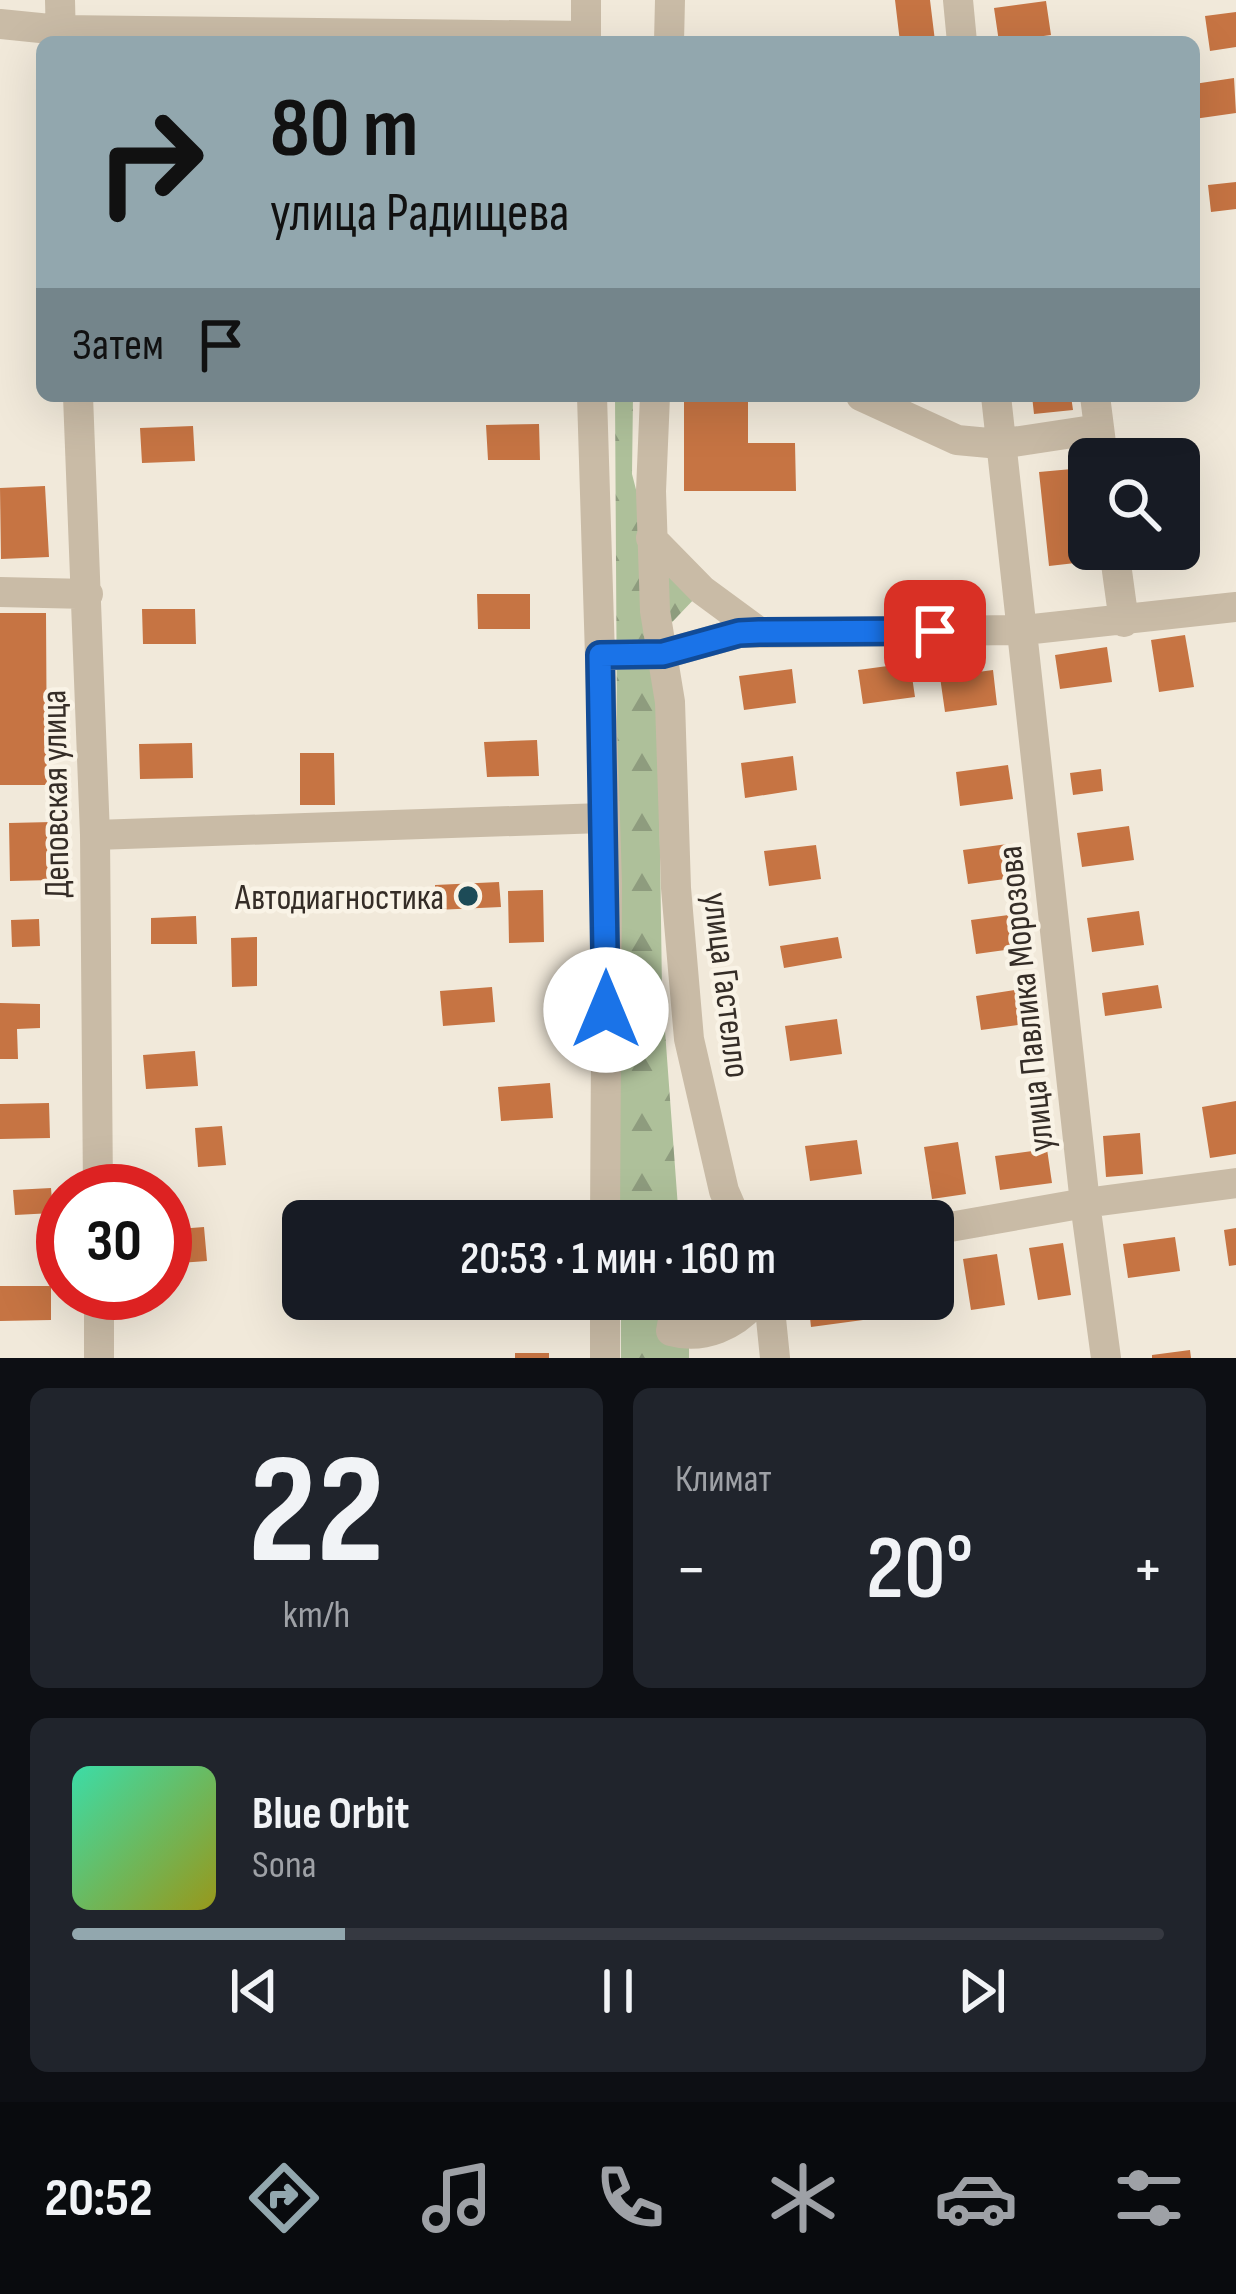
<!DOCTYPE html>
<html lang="ru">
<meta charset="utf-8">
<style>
:root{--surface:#171b24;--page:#20242c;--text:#f1f3f6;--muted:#9ea1a6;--line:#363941;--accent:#92a7ae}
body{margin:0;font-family:"Sofia Sans Condensed",sans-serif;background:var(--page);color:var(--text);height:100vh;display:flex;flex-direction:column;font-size:45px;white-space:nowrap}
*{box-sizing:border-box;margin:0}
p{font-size:39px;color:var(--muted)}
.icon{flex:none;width:66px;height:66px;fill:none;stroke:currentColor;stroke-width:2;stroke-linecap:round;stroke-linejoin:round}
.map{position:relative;height:1358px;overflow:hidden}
.panel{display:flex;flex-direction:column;gap:30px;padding:30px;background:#0d0f14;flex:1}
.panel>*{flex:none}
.banner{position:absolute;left:36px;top:36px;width:1164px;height:366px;border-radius:18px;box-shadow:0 12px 48px #0002;background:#92a7ae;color:#111;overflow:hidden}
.tools{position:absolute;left:1068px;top:438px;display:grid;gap:24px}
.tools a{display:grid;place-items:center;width:132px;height:132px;border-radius:18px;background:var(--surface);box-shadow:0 12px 48px #0002;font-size:60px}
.speed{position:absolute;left:36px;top:1164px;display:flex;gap:24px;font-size:60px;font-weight:700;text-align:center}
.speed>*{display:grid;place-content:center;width:156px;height:156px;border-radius:50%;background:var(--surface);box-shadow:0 12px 48px #0002;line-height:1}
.speed .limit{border:18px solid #d22;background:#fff;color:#111}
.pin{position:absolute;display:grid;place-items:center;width:102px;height:102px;color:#fff;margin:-51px;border-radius:24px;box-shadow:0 6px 18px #0006}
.me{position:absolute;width:132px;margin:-66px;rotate:0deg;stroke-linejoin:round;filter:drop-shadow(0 0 9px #0008)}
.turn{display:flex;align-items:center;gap:42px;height:252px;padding:0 36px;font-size:54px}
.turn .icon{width:156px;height:156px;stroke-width:2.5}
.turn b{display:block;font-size:84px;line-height:102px}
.then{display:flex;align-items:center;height:114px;padding:0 36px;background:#0003;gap:24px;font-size:45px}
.big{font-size:90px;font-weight:600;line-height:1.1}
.panel .card{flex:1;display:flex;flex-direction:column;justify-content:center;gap:18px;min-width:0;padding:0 42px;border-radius:18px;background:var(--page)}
.panel .dial{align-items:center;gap:0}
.dial b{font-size:156px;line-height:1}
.song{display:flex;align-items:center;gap:36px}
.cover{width:144px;height:144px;border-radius:18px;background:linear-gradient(135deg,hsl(160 70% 55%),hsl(60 70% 35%))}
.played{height:12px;border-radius:6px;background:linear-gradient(90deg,var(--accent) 25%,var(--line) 25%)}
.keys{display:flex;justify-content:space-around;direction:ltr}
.heat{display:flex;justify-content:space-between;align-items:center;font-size:66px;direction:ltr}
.panel .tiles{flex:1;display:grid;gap:30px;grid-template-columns:1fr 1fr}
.card:last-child{grid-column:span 2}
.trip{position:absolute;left:282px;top:1200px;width:672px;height:120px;border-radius:18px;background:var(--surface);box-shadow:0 12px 48px #0002;font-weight:600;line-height:120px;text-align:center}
.menu{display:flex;height:192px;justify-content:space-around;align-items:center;background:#090b0e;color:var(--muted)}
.menu .icon{width:84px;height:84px}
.menu .active{color:var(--accent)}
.menu b{font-size:54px;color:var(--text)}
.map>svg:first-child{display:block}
</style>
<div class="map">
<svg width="1236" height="1358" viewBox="0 0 1236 1358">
<defs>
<pattern id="forest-firs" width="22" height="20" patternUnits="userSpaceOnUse" patternTransform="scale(3)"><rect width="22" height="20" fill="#aec09a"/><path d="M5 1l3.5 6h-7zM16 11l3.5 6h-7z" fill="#8e9c7e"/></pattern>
</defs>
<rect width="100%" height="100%" fill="#f1e9da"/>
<!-- forest -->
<path fill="url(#forest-firs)" d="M615 396H633L632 474 649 540 697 596 657 638 662 990 679 1221H620Z
M621 1299H701L689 1312V1358H621Z"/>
<!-- building -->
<path fill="#c67443" d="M895 0H930L935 41 900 42Z
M1046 1 1051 35 999 42 994 8Z
M1236 12V47L1210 51 1205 16Z
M1234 78 1236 113 1194 119V84Z
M1236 182V209L1211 212 1208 185Z
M684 396H794V402H748V443H795L796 491H684Z
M1032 396H1071L1073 410 1034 414Z
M539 424 540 460H488L486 425Z
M193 426 195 461 142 463 140 428Z
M1083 468 1093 561 1049 566 1039 472Z
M45 486 49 557 1 559 0 488Z
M477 594H530V629H478Z
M142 609H195L196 644H143Z
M0 613H46L47 785H0Z
M1185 635 1194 687 1159 692 1151 640Z
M1107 647 1112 682 1060 689 1055 655Z
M910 663 915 697 863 704 858 670Z
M792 669 796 703 744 710 739 676Z
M993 670 997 705 945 712 940 677Z
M537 740 539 776 487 777 484 742Z
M192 743 193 778 140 779 139 744Z
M300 753H334L335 805H300Z
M793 756 797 790 745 798 741 763Z
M1008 765 1013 799 960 806 956 772Z
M1101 769 1103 791 1073 795 1070 773Z
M52 822 53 880 10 881 9 823Z
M1129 826 1134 860 1082 867 1077 833Z
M1015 843 1020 877 968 884 963 850Z
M816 845 821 879 769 886 764 851Z
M499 882 501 907 436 910 435 885Z
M543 890 544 942 509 943 508 891Z
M1139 911 1144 945 1092 952 1087 918Z
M1024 913 1028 947 976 954 971 920Z
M196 916 197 944H151V918Z
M39 919 40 946 12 947 11 920Z
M257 937V986L232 987 231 938Z
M838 937 842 958 784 968 780 946Z
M1158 985 1162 1008 1105 1016 1102 993Z
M492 987 495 1022 443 1026 440 991Z
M1028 988 1033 1023 981 1030 976 996Z
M0 1003 40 1004V1028L17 1029 18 1059H0Z
M837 1019 842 1054 790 1061 785 1026Z
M195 1051 198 1086 146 1089 143 1055Z
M550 1083 553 1118 501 1121 498 1087Z
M1236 1101V1154L1210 1158 1202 1107Z
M49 1103 50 1138 0 1139V1104Z
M222 1126 226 1165 198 1167 195 1128Z
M1140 1133 1143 1174 1106 1177 1103 1136Z
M857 1140 862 1174 810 1181 805 1146Z
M958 1142 966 1194 932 1199 924 1147Z
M1047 1149 1052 1183 1000 1190 995 1156Z
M51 1188 53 1213 15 1215 13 1190Z
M204 1227 207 1261 165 1264V1230Z
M1236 1228V1265L1229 1266 1224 1230Z
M1175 1237 1180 1271 1128 1278 1123 1244Z
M1063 1243 1071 1295 1038 1300 1029 1248Z
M997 1254 1005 1305 971 1310 963 1259Z
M0 1286H51V1320L0 1321Z
M808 1299H860L863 1320 811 1327Z
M1190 1350 1191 1358H1152V1355Z
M515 1353H549V1358H515Z"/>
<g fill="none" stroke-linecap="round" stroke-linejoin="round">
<!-- minor -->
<path stroke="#c9bba6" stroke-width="30" d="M60 0 61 42
M958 0 962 42
M0 24 60 30 586 36
M586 42V0
M669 42 670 0
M78 396 95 835 98 1191
M592 396 607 884 605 1221
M655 396 651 491 655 611 670 702 676 888 689 1039 724 1191 737 1221
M861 396 957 440 1000 444 1099 429
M996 396 1085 1203 1106 1358
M1095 396 1103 459
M651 538 702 590 759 632
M1114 549 1124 622
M0 592 88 594
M600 655 663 654 739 633 1024 630 1236 607
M95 835 603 818
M933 1230 1085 1203 1236 1183
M99 1293V1358
M605 1299V1358
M677 1299 671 1331C703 1340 736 1326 757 1299
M769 1299 775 1358"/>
</g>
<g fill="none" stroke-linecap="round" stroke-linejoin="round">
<!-- route casing -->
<g stroke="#114b97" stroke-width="30">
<path id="route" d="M606 1010 600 655 663 654 739 633 759 632 935 631"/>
</g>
<!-- route -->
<use href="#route" stroke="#1a73e8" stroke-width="21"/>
</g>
<!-- markers -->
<circle fill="#1d4b57" stroke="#f9f3e6" stroke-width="4.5" cx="468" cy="896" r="12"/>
<g text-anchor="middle" stroke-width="9" stroke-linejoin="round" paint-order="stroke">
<!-- street labels -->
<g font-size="36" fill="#352d27" stroke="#f9f3e6">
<text transform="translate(54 794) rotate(-91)" y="13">Деповская улица</text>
<text transform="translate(728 985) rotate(83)" y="13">улица Гастелло</text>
<text transform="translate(1024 999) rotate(-96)" y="13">улица Павлика Морозова</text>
</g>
<!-- poi labels -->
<g font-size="36" fill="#352d27" stroke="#f9f3e6" text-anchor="end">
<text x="444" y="909">Автодиагностика</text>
</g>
</g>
</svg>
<div class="tools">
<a><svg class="icon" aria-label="search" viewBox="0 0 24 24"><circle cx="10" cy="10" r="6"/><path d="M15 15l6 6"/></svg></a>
</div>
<div class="speed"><div class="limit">30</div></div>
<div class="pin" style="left:935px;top:631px;background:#d93025"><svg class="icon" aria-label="arrive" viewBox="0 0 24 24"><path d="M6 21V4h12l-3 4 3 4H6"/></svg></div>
<svg class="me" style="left:606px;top:1010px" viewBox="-20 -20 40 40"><circle r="19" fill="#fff"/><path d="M0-13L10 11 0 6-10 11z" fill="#1a73e8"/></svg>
<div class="trip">20:53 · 1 мин · 160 m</div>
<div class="banner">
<div class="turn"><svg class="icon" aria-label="right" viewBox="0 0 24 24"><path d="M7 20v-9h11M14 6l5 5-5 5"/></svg><div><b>80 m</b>улица Радищева</div></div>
<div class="then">Затем<svg class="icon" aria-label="arrive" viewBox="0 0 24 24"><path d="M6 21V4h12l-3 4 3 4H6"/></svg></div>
</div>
</div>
<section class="panel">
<div class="tiles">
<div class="card dial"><b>22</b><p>km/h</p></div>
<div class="card"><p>Климат</p>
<div class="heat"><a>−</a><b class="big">20°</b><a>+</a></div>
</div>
<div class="card">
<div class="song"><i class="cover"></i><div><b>Blue Orbit</b><p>Sona</p></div></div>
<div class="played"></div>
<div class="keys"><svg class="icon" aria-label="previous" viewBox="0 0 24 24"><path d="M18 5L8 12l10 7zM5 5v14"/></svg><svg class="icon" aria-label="pause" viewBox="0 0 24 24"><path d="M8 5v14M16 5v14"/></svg><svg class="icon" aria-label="next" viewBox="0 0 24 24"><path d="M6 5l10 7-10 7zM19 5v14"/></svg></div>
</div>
</div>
</section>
<nav class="menu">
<b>20:52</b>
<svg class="icon active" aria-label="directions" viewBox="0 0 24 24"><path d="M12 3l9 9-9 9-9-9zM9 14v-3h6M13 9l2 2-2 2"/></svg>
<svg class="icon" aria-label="music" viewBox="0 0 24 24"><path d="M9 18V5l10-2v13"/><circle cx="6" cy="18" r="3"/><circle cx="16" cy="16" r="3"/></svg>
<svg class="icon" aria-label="phone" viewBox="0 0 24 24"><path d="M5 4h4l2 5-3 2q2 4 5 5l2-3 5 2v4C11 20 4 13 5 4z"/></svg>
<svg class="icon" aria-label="climate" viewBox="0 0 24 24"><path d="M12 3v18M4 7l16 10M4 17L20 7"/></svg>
<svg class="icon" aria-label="car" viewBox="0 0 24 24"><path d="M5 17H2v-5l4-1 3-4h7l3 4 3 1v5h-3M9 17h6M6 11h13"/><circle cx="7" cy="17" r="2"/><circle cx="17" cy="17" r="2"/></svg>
<svg class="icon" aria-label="filters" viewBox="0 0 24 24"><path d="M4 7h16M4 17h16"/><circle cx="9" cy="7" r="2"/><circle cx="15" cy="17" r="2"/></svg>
</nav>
